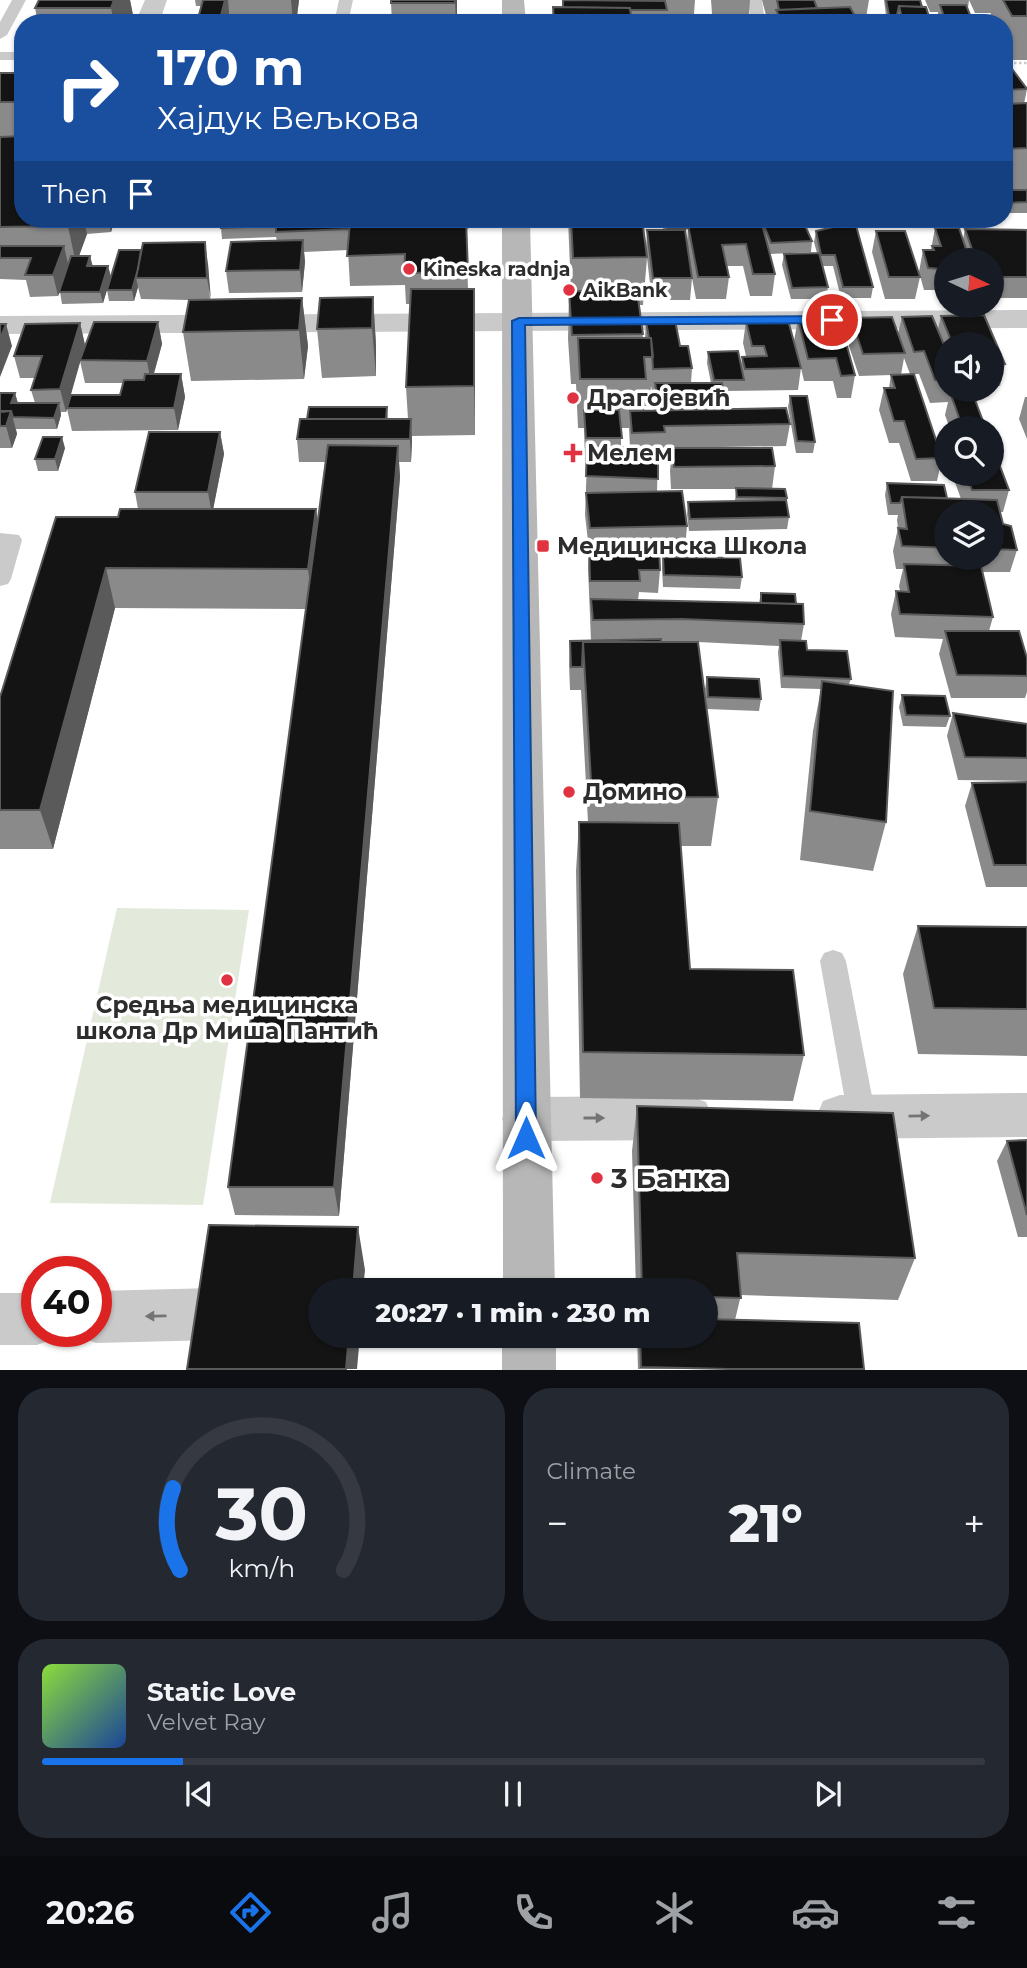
<!DOCTYPE html>
<meta charset="utf-8">
<style>
:root{--surface:#171b24;--page:#242831;--text:#f1f3f6;--muted:#9ea1a6;--line:#363941;--accent:#1a73e8}
body{margin:0;font-family:Montserrat,sans-serif;background:var(--page);color:var(--text);height:100vh;display:flex;flex-direction:column;font-size:26px;white-space:nowrap}
*{box-sizing:border-box;margin:0}
p{font-size:23px;color:var(--muted)}
.icon{flex:none;width:38px;height:38px;fill:none;stroke:currentColor;stroke-width:2;stroke-linecap:round;stroke-linejoin:round}
.map{position:relative;height:1370px;overflow:hidden}
.details{display:flex;flex-direction:column;gap:18px;padding:18px;background:#0d0f14;flex:1}
.details>*{flex:none}
.hud{position:absolute;left:14px;top:14px;width:999px;height:214px;border-radius:28px;box-shadow:0 2px 5px #0004;background:#1a4fa0;color:#fff;overflow:hidden}
.needle{width:46px;rotate:94deg}
.controls{position:absolute;left:934px;top:248px;display:grid;gap:14px}
.controls a{display:grid;place-items:center;width:70px;height:70px;border-radius:50%;background:var(--surface);box-shadow:0 2px 5px #0004;font-size:35px}
.speed{position:absolute;left:21px;top:1256px;display:flex;gap:14px;font-size:35px;font-weight:700;text-align:center}
.speed>*{display:grid;place-content:center;width:91px;height:91px;border-radius:50%;background:var(--surface);box-shadow:0 2px 5px #0004;line-height:1}
.speed .limit{border:10px solid #d22;background:#fff;color:#111}
.pin{position:absolute;display:grid;place-items:center;width:60px;height:60px;color:#fff;margin:-30px;border:4px solid #fff;border-radius:50%;box-shadow:0 2px 7px #0007}
.me{position:absolute;width:77px;margin:-38px;rotate:0deg;stroke-linejoin:round;filter:drop-shadow(0 0 5px #0008)}
.turn{display:flex;align-items:center;gap:24px;height:147px;padding:0 28px;font-size:32px}
.turn .icon{width:91px;height:91px;stroke-width:2.5}
.turn b{display:block;font-size:49px;line-height:60px}
.then{display:flex;align-items:center;height:66px;padding:0 28px;background:#0003;gap:14px;font-size:26px}
.big{font-size:52px;font-weight:800;line-height:1.1}
.details .tile{flex:1;display:flex;flex-direction:column;justify-content:center;gap:10px;min-width:0;padding:0 24px;border-radius:28px;background:var(--page)}
.details .dial{align-items:center;gap:0}
.dial svg{height:182px;overflow:visible;fill:none;stroke:var(--line);stroke-width:7;stroke-linecap:round;text-anchor:middle}
.dial text{fill:var(--text);stroke:none}
.song{display:flex;align-items:center;gap:21px}
.cover{width:84px;height:84px;border-radius:10px;background:linear-gradient(135deg,hsl(90 70% 55%),hsl(220 70% 35%))}
.played{height:7px;border-radius:4px;background:linear-gradient(90deg,var(--accent) 15%,var(--line) 15%)}
.keys{display:flex;justify-content:space-around;direction:ltr}
.heat{display:flex;justify-content:space-between;align-items:center;font-size:38px;direction:ltr}
.details .tiles{flex:1;display:grid;gap:18px;grid-template-columns:1fr 1fr}
.tile:last-child{grid-column:span 2}
.trip{position:absolute;left:308px;top:1278px;width:410px;height:70px;border-radius:35px;background:var(--surface);box-shadow:0 2px 5px #0004;font-weight:800;line-height:70px;text-align:center}
.tab-bar{display:flex;height:112px;justify-content:space-around;align-items:center;background:#090b0e;color:var(--muted)}
.tab-bar .icon{width:49px;height:49px}
.tab-bar .active{color:var(--accent)}
.tab-bar b{font-size:32px;color:var(--text)}
.map>svg:first-child{display:block}
</style>
<div class="map">
<svg width="1027" height="1370" viewBox="0 0 1027 1370">
<rect width="100%" height="100%" fill="#fff"/>
<!-- green -->
<path fill="#e3eadb" d="M117 908 249 910 203 1205 50 1203Z"/>
<g fill="none" stroke-linecap="round" stroke-linejoin="round">
<!-- path -->
<path stroke="#cacaca" stroke-width="2.5" stroke-dasharray="2.5 2.5" stroke-linecap="butt" d="M1004 63H1027"/>
<!-- lane -->
<path fill="#cacaca" fill-rule="evenodd" d="M12 0H26L7 35 0 39V22Z
M339 0H353L348 23H334Z
M748 0H762L765 23H751Z
M0 52H23V60H0Z
M0 533 19 535 22 540 11 579 8 584 0 586Z
M833 950 842 953 846 961 876 1117 872 1126 862 1130 852 1126 848 1117 820 961 824 953Z"/>
<!-- street -->
<path fill="#cacaca" fill-rule="evenodd" d="M145 0H167L159 23H135Z
M1027 310V328L0 334V316Z
M1027 1093V1137L840 1139 823 1133 816 1117 823 1101 840 1095Z
M689 1096 706 1102 713 1118 706 1134 689 1140 526 1141 509 1135 502 1119 509 1103 526 1097Z
M215 1288 234 1295 241 1314 234 1333 215 1340 96 1343 77 1336 76 1332H96V1291Z
M0 1293H37V1332H58L56 1338 37 1345H0Z"/>
<!-- secondary -->
<path fill="#b7b7b7" fill-rule="evenodd" d="M502 0H524L526 23H502Z
M502 219H530L555 1290H503Z
M502 1335H556V1370H502Z"/>
</g>
<!-- wall -->
<path fill="#8a8a8a" fill-rule="evenodd" d="M130 0 133 15 130 23H38L35 8Z
M195 0H299V1L296 23H231L229 13 227 23H178L199 15 201 6H196Z
M457 0V16L481 23H392L391 3Z
M566 0H695L694 14H666V23H552L553 7H562Z
M711 0H713V2V0H750L749 14H712Z
M762 0H869L866 18H856L859 23H775L774 19H767Z
M884 0H920L922 7 931 23H887Z
M925 0H1027V60H1005L1027 89 1024 104 1027 103V213H1004V23H989L991 13H975L969 0 968 8 973 23H941L938 15V12H930Z
M0 73H23V219H115L111 232 87 234 79 256H90L92 266H108L111 277 208 264 210 299 302 298 308 346 304 379 191 381 183 332 189 300 141 299 138 287 134 301H109L107 290 103 303 62 304 60 292 58 296 30 297 26 280 0 279Z
M222 219H469L468 229H466L468 289H474L475 435 412 436 411 462H399L400 477 339 1216 235 1215 228 1187 306 609 115 608 53 849H0V697L118 517 138 509 135 492 220 432 224 454 213 509H316L318 520 325 462H299L297 439 307 419 387 407 388 419H408L406 387 411 304H406L405 285 350 286 348 250 304 252 305 262 302 292 229 293 226 271 277 241 276 237 222 239 221 228Z
M568 219H642L646 251 647 230H664L657 219H757L721 224H762V221L812 241 811 252 770 254 775 274 772 296H750L743 266H726L729 277 726 299H696L692 278 690 300H652L647 258 643 305H639L643 338H645L646 321 680 346 692 368 691 383H711L707 363 708 352 741 367 742 357 746 356 743 343 746 321 801 366 794 341 798 319 855 375 851 398H837L833 381H804L801 368 798 390 724 391 723 406H700V409L790 424 786 446 663 448V454H658L657 492 687 526 685 549H659L660 570 658 593 639 592 638 600 759 603 761 593 796 604 804 624 801 641 807 650 851 679 849 684 886 822 873 871 800 860 813 731 821 689 781 688 778 652 779 646 698 642 718 797 711 846H680L690 969 804 1055 793 1101 580 1098 576 871 579 822H588L581 690H570L569 664 570 641H591L588 568 589 550 585 515 587 461H585L584 428H578L576 384H571L568 339 569 291H571ZM688 229 687 242 684 230ZM651 386 652 391H654L655 400H653V410H644V406H649ZM621 428H629L630 448H621Z
M920 219H947L945 227H923Z
M935 228 963 239 965 229 1027 230V298H992V261H947V299H938L935 290H924L919 272 923 250H931Z
M816 231 873 287 871 298H841L833 266H822L828 287 826 299H791L782 265 784 254 817 253 814 242Z
M876 231 920 277 915 299H885L872 252Z
M373 297 376 345V376L322 378 317 329Z
M984 315 1005 364 1000 386H992V345H947V390H955V392H972L986 429H950L945 415 948 402 930 403 919 374H910L904 358 901 375 914 374 942 458 937 481H911L899 443H889L879 410 884 388H889L891 375 859 376 847 340 851 318 892 317 898 333 902 317 932 316 938 329 941 316Z
M158 322 162 344 154 374H181L185 397 178 430 72 431 67 409 66 412H61V415L57 429H16L17 434 12 448H0V393H15L18 403H35L31 390 35 378H20L14 356 80 323 85 345 82 354ZM80 361 85 383H124L120 395 68 403Z
M790 396 815 442 813 453H796L788 407Z
M1025 397H1027V439L1019 419Z
M947 441V459L944 452Z
M65 448 58 471H38L35 459Z
M672 448 775 466 772 489 787 498 786 502 789 517 787 529 689 531 687 514 688 502 735 501 736 489H671L670 471Z
M952 474H992L1009 490 1003 512H1000L1003 524 1017 550 1010 572H982L993 617 989 631 1027 658V692L1025 698H951L939 654 943 639 895 637 891 614 896 591H900L899 586 903 569H896L893 551 898 528 897 520 898 515H888L885 495 887 483 947 498 961 499ZM947 513H992V558H947Z
M663 557 742 577 740 589 663 587 662 568Z
M707 677 761 699 759 711 707 709 705 689Z
M902 695 950 716 946 727 903 726 899 707Z
M953 713 1027 724V781L958 780 947 736Z
M1027 782V887H986L965 806 972 783Z
M918 926 1027 927V1056L918 1054 903 974Z
M637 1106 915 1258 898 1300 741 1295 735 1320 864 1369H638L637 1335H705V1290H636L632 1151Z
M1027 1140V1237H1018L997 1161 1007 1141Z"/>
<!-- shaded-wall -->
<path fill="#5a5a5a" d="M114 0H130L133 15 130 23H114L111 8Z
M225 0H228L229 13 227 23H219Z
M291 0H299L296 23H293Z
M455 0H457V23H456Z
M71 219H84L87 234 76 264 68 226Z
M108 219H115L111 232Z
M667 219H757L689 229 688 225V229L666 233Z
M303 240 305 262 302 292 300 270Z
M205 242 208 264 211 300 207 278Z
M64 246 69 268 58 296 53 275Z
M143 250 136 278 138 287 134 301 132 290Z
M90 256 93 267 87 266Z
M108 266 111 277 103 303 100 292Z
M474 289 475 337V435L474 386Z
M373 297 376 345V376L372 328Z
M302 298 308 346 304 379 299 330Z
M158 322 162 344 151 383 147 361Z
M80 323 85 345 66 412 60 389Z
M6 324 12 346 0 377V339Z
M181 374 185 397 178 430 174 408Z
M15 393 18 404 11 403Z
M59 403 61 415 57 429 54 418Z
M11 411 17 434 12 448 6 426Z
M411 419 412 441 411 462 410 439Z
M220 432 224 454 212 515 208 492Z
M62 437 65 448 58 471 55 459Z
M398 446 400 477 339 1216 334 1187Z
M316 509 321 549 313 609 308 569Z
M106 568 115 608 53 849 40 810Z
M358 1227 365 1270 363 1290H353Z
M349 1335H360L357 1369H346Z"/>
<!-- building -->
<path fill="#141414" stroke="#5a5a5a" stroke-width="2" d="M39 0H114L111 8H35Z
M203 0H225L219 23H178L181 15H199Z
M391 0H455V3H391Z
M563 0 665 1 667 10H630V8L563 7Z
M777 0H814L817 8 779 10Z
M886 0H920L922 7 899 6 897 15H889Z
M1003 0H1027V16H1012Z
M940 5H966L973 22H946Z
M899 6 926 7 931 23H898L896 18H902Z
M553 7 630 8 632 23H554Z
M850 7 859 23H783L776 10Z
M422 16H481V23H422Z
M1004 58 1027 89 1004 90Z
M0 73H23V102H0Z
M1027 103V148L1004 149V104Z
M23 136V219H71L68 226 0 227V137Z
M1004 190H1027V202L1004 203Z
M222 219H276V226L221 228Z
M276 219H460V220L350 222 349 229 276 232Z
M466 219 468 272 404 273 405 254 347 256 350 222Z
M571 219H642L647 257 573 258Z
M802 219 812 241 771 243 762 221Z
M855 222 873 287H843L835 255H821L816 231Z
M762 224 775 274H753L746 244 722 245 729 277H698L688 225Z
M935 228H959L970 261H947V277H943L940 269 928 268 923 250H934L932 246H941Z
M965 229 1027 230V277H992V261H976Z
M647 230H685L692 278H653Z
M876 231H905L920 277H889Z
M303 240 300 270 226 271 231 242Z
M205 242 207 278H136L143 243Z
M0 246H64L53 275H25L31 258H0Z
M119 250H141L138 269 132 290H107Z
M819 253 828 287 792 288 784 254Z
M71 256H90L87 266H108L100 292H59Z
M411 289H474V386L406 387Z
M569 291H637L643 334 572 335Z
M373 297 372 328 317 329 320 298Z
M302 298 299 330 183 332 189 300Z
M984 315 1005 364H992V345H953L941 316Z
M932 316 947 352V380H935L924 351 914 352 902 317Z
M892 317 905 353 863 354 851 318Z
M839 318 855 375 841 376 836 358 808 359 798 319Z
M675 320 680 346H688L692 368 653 369 651 338H649L646 321Z
M788 320 801 368 745 369 742 357 767 356 764 346H752L746 321Z
M94 322H158L147 361 80 360Z
M80 323 60 389 31 390 42 356H14L25 324Z
M0 324H6L0 339Z
M578 338H651L653 357H644L646 379H580Z
M738 351 744 380H714L708 352Z
M145 374H181L174 408H67L71 395H120L124 380H144Z
M914 374 942 458 916 459 904 421H894L884 388H895L891 375Z
M655 383H722L724 395H657Z
M950 392H972L986 429H963Z
M0 393H15L11 403H59L54 418 13 417 11 411 0 412Z
M790 396H807L815 442 797 441Z
M653 400H699L700 409 655 410Z
M309 407H387L386 419H307Z
M786 408 790 424 664 426 665 432 632 433 630 411Z
M584 410H619L622 438H586Z
M0 411H11L6 426H0Z
M300 419H411L410 439H297Z
M149 432H220L208 492H135Z
M43 437H62L55 459H35Z
M328 445 398 446 334 1187H228Z
M992 445 1009 490H972L966 474H992Z
M587 446 658 449V479L586 476Z
M672 448H772L775 466 674 467Z
M887 483 944 485 947 498 902 497 900 503H891Z
M736 488 785 489 787 498 737 497Z
M682 491 687 526 590 528 586 493Z
M902 497 997 500 1003 524 1011 526 1017 550 992 549V513H947V548L902 546 898 528 907 529Z
M786 500 789 517 690 519 688 502Z
M120 509H316L308 569 106 568 40 810H0V697L56 517H118Z
M589 545 659 546 660 570H639L640 581H590Z
M663 557 740 558 742 577 664 575Z
M904 564 981 566 993 617 900 614 896 591 909 592Z
M761 593 795 594 796 604 761 603Z
M591 599 803 604 804 624 682 619 593 620Z
M945 631H1019L1027 658V676L957 675Z
M661 639V642H583L582 667H571L570 641Z
M780 640 806 641 807 650 847 651 851 679 783 676Z
M583 642H698L718 797 592 798Z
M707 677 759 679 761 699 708 697Z
M822 681 893 691 886 822 810 811Z
M902 695 945 696 950 716 906 715Z
M953 713 1027 724V758L965 757Z
M1027 782V865H994L972 783Z
M579 822 679 823 690 969 793 970 804 1055 583 1052Z
M918 926 1027 927V1009L934 1008Z
M637 1106 893 1113 915 1258 737 1253 741 1298 705 1297V1290H642Z
M1027 1140V1215L1007 1141Z
M209 1225 358 1227 353 1290H320V1335H349L346 1369H187Z
M705 1319 859 1323 864 1369H729L641 1367 640 1335H705Z"/>
<!-- one-way arrows -->
<defs><path id="oneway-solid" d="M-6-.8H1V-3.2L6.5 0L1 3.2V.8H-6Z" transform="scale(1.75)"/></defs>
<g fill="#747474">
<use href="#oneway-solid" transform="translate(919 1116) rotate(-1)"/>
<use href="#oneway-solid" transform="translate(594 1118)"/>
<use href="#oneway-solid" transform="translate(156 1316) rotate(179)"/>
</g>
<!-- route -->
<path fill="#1a73e8" stroke="#114b97" stroke-width="2" d="M832 316 837 317V323L525 325 536 1138 533 1144 526 1147 519 1144 516 1138 512 321 519 318Z"/>
<!-- markers -->
<g fill="#e13241" stroke="#fff" stroke-width="2.5">
<circle cx="409" cy="269" r="7"/>
<circle cx="569" cy="290" r="7"/>
<circle cx="573" cy="398" r="7"/>
<path d="M569.5 442.5h7v7h7v7h-7v7h-7v-7h-7v-7h7z"/>
<rect x="536" y="539" width="14" height="14" rx="3.5"/>
<circle cx="569" cy="792" r="7"/>
<circle cx="227" cy="980" r="7"/>
<circle cx="597" cy="1178" r="7"/>
</g>
<g text-anchor="middle" stroke-width="7" stroke-linejoin="round" paint-order="stroke">
<!-- far-poi labels -->
<g font-size="19" font-weight="bold" fill="#2d2d2d" stroke="#fff" text-anchor="start">
<text x="423" y="276">Kineska radnja</text>
<text x="583" y="297">AikBank</text>
</g>
<!-- poi labels -->
<g font-size="23" font-weight="bold" fill="#2d2d2d" stroke="#fff" text-anchor="start">
<text x="587" y="406">Драгојевић</text>
<text x="587" y="461">Мелем</text>
<text x="557" y="554">Медицинска Школа</text>
<text x="583" y="800">Домино</text>
<text x="227" y="1013" text-anchor="middle">Средња медицинска<tspan x="227" dy="26">школа Др Миша Пантић</tspan></text>
</g>
<!-- near-poi labels -->
<g font-size="28" font-weight="bold" fill="#2d2d2d" stroke="#fff" text-anchor="start">
<text x="611" y="1188">3 Банка</text>
</g>
</g>
</svg>
<div class="controls">
<a><svg class="needle" viewBox="-14 -14 28 28"><path d="M0-13l5 13h-10z" fill="#e53935"/><path d="M0 13l5-13h-10z" fill="#9ea1a6"/></svg></a>
<a><svg class="icon" aria-label="sound" viewBox="0 0 24 24"><path d="M4 9h4l5-4v14l-5-4H4zM17 9q2 3 0 6"/></svg></a>
<a><svg class="icon" aria-label="search" viewBox="0 0 24 24"><circle cx="10" cy="10" r="6"/><path d="M15 15l6 6"/></svg></a>
<a><svg class="icon" aria-label="layers" viewBox="0 0 24 24"><path d="M12 4l9 5-9 5-9-5zM3 14l9 5 9-5"/></svg></a>
</div>
<div class="speed"><div class="limit">40</div></div>
<div class="pin" style="left:832px;top:320px;background:#d93025"><svg class="icon" aria-label="arrive" viewBox="0 0 24 24"><path d="M6 21V4h12l-3 4 3 4H6"/></svg></div>
<svg class="me" style="left:526px;top:1138px" viewBox="-20 -20 40 40"><path d="M0-17L14 15 0 8-14 15z" fill="#1a73e8" stroke="#fff" stroke-width="4"/></svg>
<div class="trip">20:27 · 1 min · 230 m</div>
<div class="hud">
<div class="turn"><svg class="icon" aria-label="right" viewBox="0 0 24 24"><path d="M7 20v-9h11M14 6l5 5-5 5"/></svg><div><b>170 m</b>Хајдук Вељкова</div></div>
<div class="then">Then<svg class="icon" aria-label="arrive" viewBox="0 0 24 24"><path d="M6 21V4h12l-3 4 3 4H6"/></svg></div>
</div>
</div>
<section class="details">
<div class="tiles">
<div class="tile dial"><svg viewBox="0 0 100 80">
<path d="M14 69A42 42 0 1 1 86 69"/>
<path d="M14 69A42 42 0 0 1 11 33" stroke="#1a73e8"/>
<text x="50" y="56" font-size="32" font-weight="700">30</text>
<text x="50" y="72" font-size="11">km/h</text>
</svg></div>
<div class="tile"><p>Climate</p>
<div class="heat"><a>−</a><b class="big">21°</b><a>+</a></div>
</div>
<div class="tile">
<div class="song"><i class="cover"></i><div><b>Static Love</b><p>Velvet Ray</p></div></div>
<div class="played"></div>
<div class="keys"><svg class="icon" aria-label="previous" viewBox="0 0 24 24"><path d="M18 5L8 12l10 7zM5 5v14"/></svg><svg class="icon" aria-label="pause" viewBox="0 0 24 24"><path d="M8 5v14M16 5v14"/></svg><svg class="icon" aria-label="next" viewBox="0 0 24 24"><path d="M6 5l10 7-10 7zM19 5v14"/></svg></div>
</div>
</div>
</section>
<nav class="tab-bar">
<b>20:26</b>
<svg class="icon active" aria-label="directions" viewBox="0 0 24 24"><path d="M12 3l9 9-9 9-9-9zM9 14v-3h6M13 9l2 2-2 2"/></svg>
<svg class="icon" aria-label="music" viewBox="0 0 24 24"><path d="M9 18V5l10-2v13"/><circle cx="6" cy="18" r="3"/><circle cx="16" cy="16" r="3"/></svg>
<svg class="icon" aria-label="phone" viewBox="0 0 24 24"><path d="M5 4h4l2 5-3 2q2 4 5 5l2-3 5 2v4C11 20 4 13 5 4z"/></svg>
<svg class="icon" aria-label="climate" viewBox="0 0 24 24"><path d="M12 3v18M4 7l16 10M4 17L20 7"/></svg>
<svg class="icon" aria-label="car" viewBox="0 0 24 24"><path d="M5 17H2v-5l4-1 3-4h7l3 4 3 1v5h-3M9 17h6M6 11h13"/><circle cx="7" cy="17" r="2"/><circle cx="17" cy="17" r="2"/></svg>
<svg class="icon" aria-label="filters" viewBox="0 0 24 24"><path d="M4 7h16M4 17h16"/><circle cx="9" cy="7" r="2"/><circle cx="15" cy="17" r="2"/></svg>
</nav>
